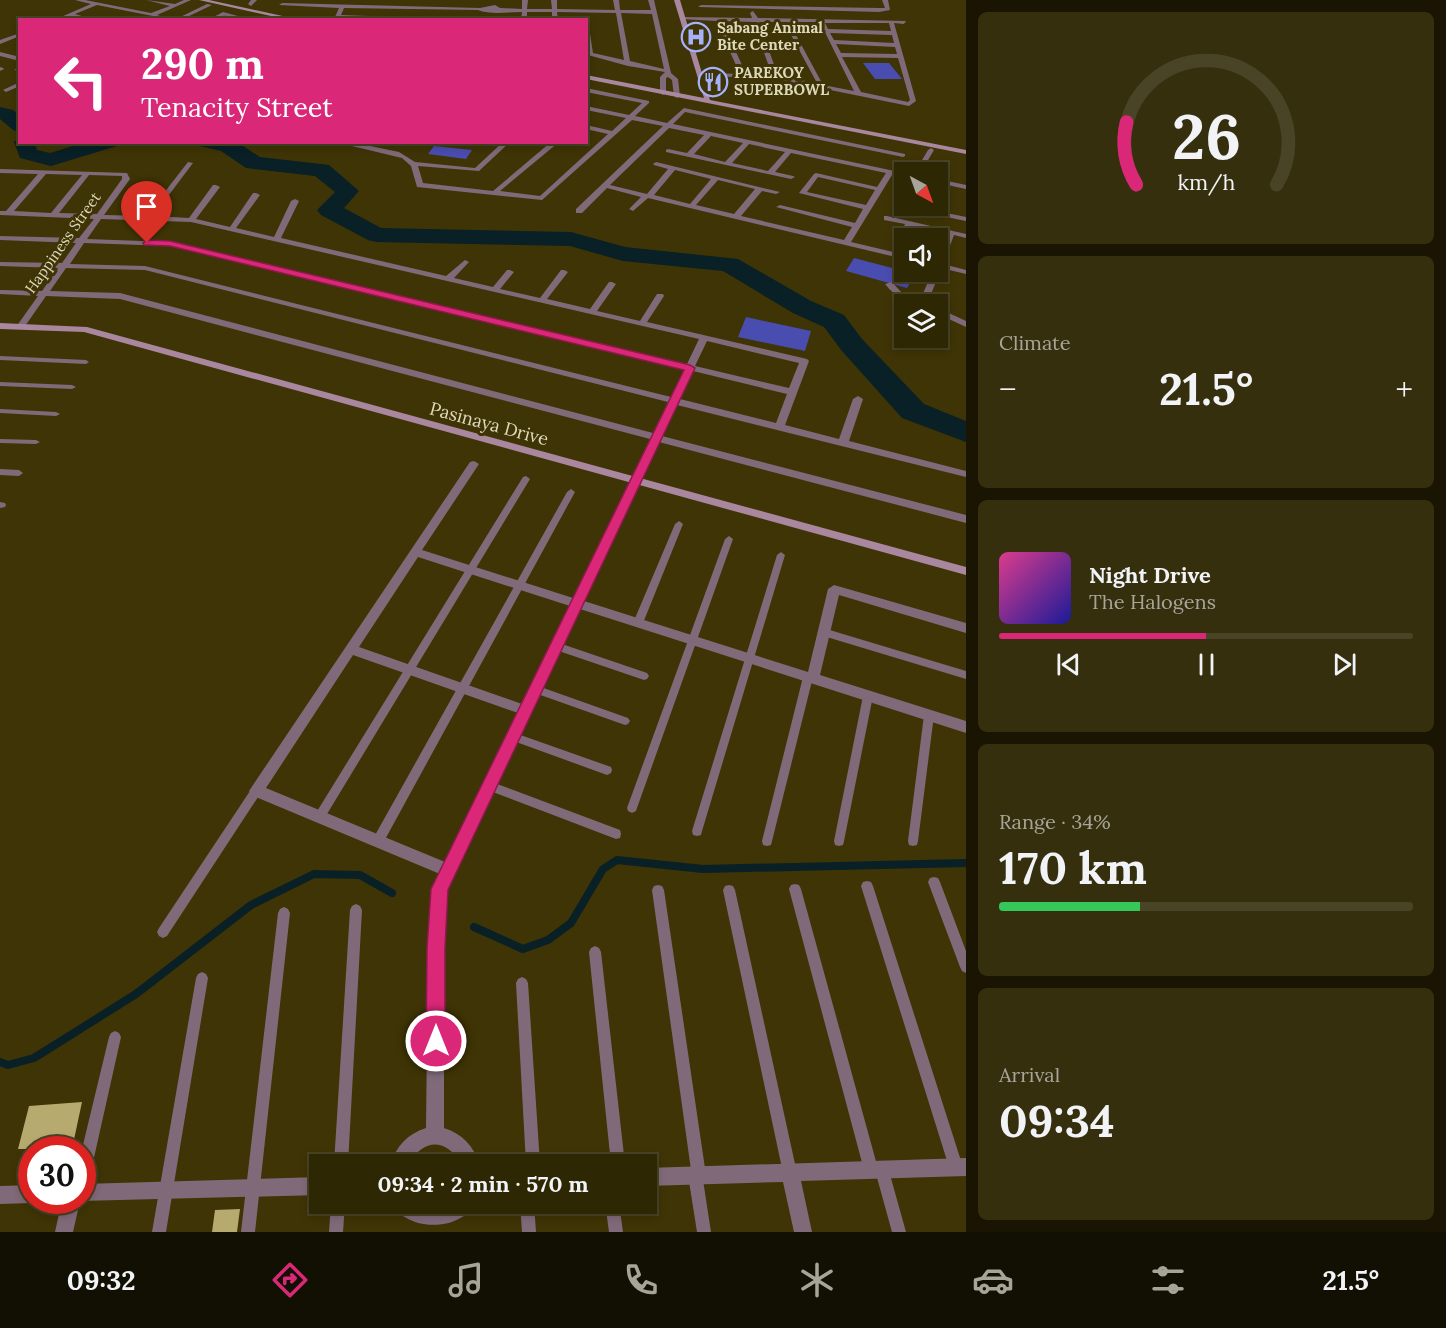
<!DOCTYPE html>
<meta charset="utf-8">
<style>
:root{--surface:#2e2704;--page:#362f0e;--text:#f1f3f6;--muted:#a7a59a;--line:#494426;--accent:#db2777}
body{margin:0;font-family:Lora,serif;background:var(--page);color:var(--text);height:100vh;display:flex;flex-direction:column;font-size:22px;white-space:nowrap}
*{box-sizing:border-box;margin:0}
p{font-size:20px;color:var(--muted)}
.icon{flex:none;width:33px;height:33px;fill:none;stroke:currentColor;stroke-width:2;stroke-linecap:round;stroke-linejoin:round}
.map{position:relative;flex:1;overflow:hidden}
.sheet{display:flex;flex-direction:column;gap:12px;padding:12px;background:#191502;width:480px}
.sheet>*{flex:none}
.guide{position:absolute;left:18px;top:18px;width:570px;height:126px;border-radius:0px;box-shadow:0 3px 9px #0003,0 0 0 2px var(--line);background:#db2777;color:#fff;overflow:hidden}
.needle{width:39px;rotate:139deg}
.buttons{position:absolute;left:894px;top:162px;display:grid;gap:12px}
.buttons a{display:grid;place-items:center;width:54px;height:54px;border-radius:0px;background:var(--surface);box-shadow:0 3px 9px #0003,0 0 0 2px var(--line);font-size:30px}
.speed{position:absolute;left:18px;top:1136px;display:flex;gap:12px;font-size:30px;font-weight:700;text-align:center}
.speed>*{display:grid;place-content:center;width:78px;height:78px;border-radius:50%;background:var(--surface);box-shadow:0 3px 9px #0003,0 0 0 2px var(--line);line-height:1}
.speed .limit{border:9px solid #d22;background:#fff;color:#111}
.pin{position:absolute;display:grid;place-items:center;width:51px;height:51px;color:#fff;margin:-62px -26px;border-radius:50% 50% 50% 0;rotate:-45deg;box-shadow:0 0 6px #0007}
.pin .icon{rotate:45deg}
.me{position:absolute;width:66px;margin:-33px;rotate:0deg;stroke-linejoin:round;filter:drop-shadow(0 0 4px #0008)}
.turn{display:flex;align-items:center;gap:21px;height:126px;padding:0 24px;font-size:27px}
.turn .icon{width:78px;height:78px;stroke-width:2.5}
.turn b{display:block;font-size:42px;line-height:51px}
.big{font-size:45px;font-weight:700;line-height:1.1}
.sheet .widget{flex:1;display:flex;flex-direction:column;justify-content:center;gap:9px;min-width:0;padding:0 21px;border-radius:9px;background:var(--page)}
.sheet .dial{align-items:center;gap:0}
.dial svg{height:156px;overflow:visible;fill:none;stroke:var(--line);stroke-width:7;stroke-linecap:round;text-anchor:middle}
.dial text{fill:var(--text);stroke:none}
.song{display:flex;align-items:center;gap:18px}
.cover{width:72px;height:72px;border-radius:9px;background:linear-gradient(135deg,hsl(330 70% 55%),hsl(240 70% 35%))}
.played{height:6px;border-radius:3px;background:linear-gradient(90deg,var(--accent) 50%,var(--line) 50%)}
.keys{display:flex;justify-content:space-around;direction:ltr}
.heat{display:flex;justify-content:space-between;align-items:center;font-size:33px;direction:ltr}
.charge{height:9px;border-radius:4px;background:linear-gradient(90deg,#34c759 34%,var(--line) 0)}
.trip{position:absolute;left:309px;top:1154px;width:348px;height:60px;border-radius:0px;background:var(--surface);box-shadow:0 3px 9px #0003,0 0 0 2px var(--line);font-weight:700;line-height:60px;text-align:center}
.menu{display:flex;height:96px;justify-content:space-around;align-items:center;background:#121002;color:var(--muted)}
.menu .icon{width:42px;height:42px}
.menu .active{color:var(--accent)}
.menu b{font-size:27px;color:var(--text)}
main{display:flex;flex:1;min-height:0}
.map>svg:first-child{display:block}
</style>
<main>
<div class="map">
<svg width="966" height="1232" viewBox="0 0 966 1232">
<rect width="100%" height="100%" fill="#3e3405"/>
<!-- green -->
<path fill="#4a4db0" d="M863 63H889L902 79H875Z
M434 146 472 150 466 159 428 154Z
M854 258 915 274 907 288 846 271Z
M746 317 811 331 805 351 738 337Z"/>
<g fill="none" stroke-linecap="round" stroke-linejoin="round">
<!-- stream -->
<path stroke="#082026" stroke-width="8" d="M474 927 523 949 548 940 571 923 603 869 617 860 703 869 966 863
M0 1062 8 1065 34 1058 136 994 251 905 314 874 360 875 392 893"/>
<!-- river -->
<path fill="#082026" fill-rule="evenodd" d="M0 107 13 110 20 115V132L13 130 0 119Z
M20 137V142H34L37 150 50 153 86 142H120L117 146 51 166 20 158 14 142Z
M197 142H237L260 157 329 165 359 191 344 208 381 228 571 232 625 247 738 259 811 301 844 315 862 339 924 404 966 421V442L902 418 842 351 824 327 793 313 723 271 623 261 570 246 376 242 368 240 321 215 317 210 335 192 315 176 246 168 221 151 200 146Z"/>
</g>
<!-- building -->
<path fill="#b6aa6f" d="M82 1102 72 1149H18L29 1106Z
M240 1209 237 1232H212L215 1210Z"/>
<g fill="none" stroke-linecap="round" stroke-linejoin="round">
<!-- lane -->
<path fill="#806a79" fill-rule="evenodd" d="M0 356 86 360 89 362 86 364 0 360Z
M0 382 72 385 76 387 72 389 0 386Z
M0 409 56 412 60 414 56 416 0 413Z
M0 439 36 440 40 442 36 444 0 443Z
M0 469 19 470 23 473 19 476 0 475Z
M526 476 530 479 324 819 320 821 316 819 315 816 316 813 523 477Z
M571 489 575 492 382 845 378 846 374 845 373 841 374 837 567 492Z
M0 502 5 503 6 505 5 507 0 508Z
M679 521 683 524 643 623 641 625H635L633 623 675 524Z
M729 536 733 539 637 808 636 811 632 813 628 811 627 808 725 539Z
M781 552 785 555 702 831 701 835 697 836 693 835 692 831 777 555Z
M823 628 966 671V679L820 635 818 632 820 629Z
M556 642 647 673 649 676 647 679 644 680 553 649 551 646 553 643Z
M808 673 811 674 813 677 771 845 767 846 763 845 762 841 803 677 805 674Z
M535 685 628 718 630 721 628 724 625 725 532 692 530 689 532 686Z
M868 692 871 693 873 696 844 841 843 845 839 846 835 845 834 841 863 696 865 693Z
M929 711 932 712 934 715 918 841 917 845 913 846 909 845 908 841 924 715 926 712Z
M512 732 611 767 612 770 611 773 607 775 508 739 507 736 508 733Z
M489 781 620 830 621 834 620 838 616 839 485 789 484 786 485 783Z
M256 786 260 788 261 791 260 794 167 936 163 938 159 936 157 932 159 928 252 788Z
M934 877 938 878 940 882 966 951V973L962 971 960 967 928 882 930 878Z
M867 881 871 882 873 886 963 1167 961 1172 956 1174 951 1172 949 1167 861 886 863 882Z
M795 884 799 885 801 889 877 1165 882 1162 887 1164 906 1232H892L876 1174 871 1177 866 1175 864 1170 789 889 791 885Z
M658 885 662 886 664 890 706 1175 703 1180 711 1232H697L688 1175 691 1170 652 890 654 886Z
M729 885 733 886 735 890 797 1173 795 1178 790 1180 785 1178 783 1173 723 890 725 886Z
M356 904 360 906 362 910 348 1164H334L350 910 352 906Z
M284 907 288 909 290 913 255 1232H241L278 913 280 909Z
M595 946 599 948 601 952 625 1164H611L589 952 591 948Z
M202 972 206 974 208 978 166 1232H152L196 978 198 974Z
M522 977 526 979 528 983 540 1164H526L516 983 518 979Z
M115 1031 119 1033 121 1037 89 1180 87 1185 82 1187V1149L109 1037 111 1033Z
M331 1203H345L343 1232H329Z
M520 1203H534L536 1232H522Z
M605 1203H619L623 1232H609Z"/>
<!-- street -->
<path fill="#806a79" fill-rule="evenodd" d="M75 0H85L151 13 170 6 146 0 175 4 184 0H191L157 15 173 20 97 5 75 14 95 20 70 16 62 20H54L91 4Z
M251 0H257L251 6 248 4Z
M522 0H528L527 9H552L551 0H557V9L615 10 613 0H619L620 10H651L648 0H654L671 73 678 79 680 96 677 98 674 96 672 80 668 77 666 78V93L663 95 660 93V77L665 72 628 66 588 55 586 26 589 27 593 53 624 60 616 13 557 12 558 20H552V12H527V20H521L522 12C507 12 491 15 478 10L344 8 341 15 455 19H338L335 17 339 8 279 5 282 3 480 8 495 5 500 8 522 9ZM621 13 652 14 664 69 630 61Z
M882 0H888L890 10 879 12 698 7 701 5 879 8H885Z
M207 4 212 5 181 20H174Z
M753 11 758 18 906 21 904 24 894 23 916 101 909 106 776 79 712 76 714 73 740 74 716 21 680 19 683 17 752 18 750 13ZM722 21 753 22 772 75 746 74ZM759 22H784L817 83 778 76ZM789 22H820L854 91 823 85ZM825 23H889L891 31 828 29ZM830 33 892 35 894 43 834 40ZM836 44 895 47 897 54 841 53ZM842 57 898 58 910 100 908 102 861 92Z
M223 12 249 19V20C241 20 229 15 223 16 217 17 214 20 208 20Z
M20 33V36L0 44V40Z
M0 52 20 57V61L0 56Z
M0 67 3 68 4 69 0 71Z
M20 67V71L14 70Z
M20 82V86L6 92 3 90Z
M586 88 649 101V103L635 116 667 123 684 108 905 154V156L903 157 685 112 673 124 904 173V177L892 175 851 242 893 252 905 224 884 220V216H887L966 234V238L954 235 943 264 966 270V274L941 268 938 269V258L946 234 912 226 906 238H904L900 254 904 255V259L648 198 633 211 629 209 641 197 607 188 582 213H576V209L663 126 632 120 542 200 417 187 411 166 402 158 335 142H351L399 152 415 162 475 168 503 142H510L479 171 418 166 423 183 493 191 551 142H559L500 191 540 196 608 134 586 129V125L612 131 626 118 586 110V106L629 115 642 103 586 92ZM669 128 704 135 687 153 668 149 666 150V152L791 179 795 177 793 176 775 172 791 153 886 173 877 187 816 173 814 174 799 193 863 209 855 223 780 205 776 207 852 227 844 240 741 216 762 191 776 194 780 192 656 162 653 164 654 165 668 169 647 194 610 185ZM711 136 743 143 725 162 694 154ZM749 144 785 152 768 171 732 163ZM675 170 711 179 690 204 654 195ZM818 177 875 190 866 205 807 192ZM718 180 755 189 734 214 696 205Z
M931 148 934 150 921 172H915L928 150Z
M188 162 193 163 153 216 189 218 213 185H216L220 187 196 219 230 227 253 193H256L260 195 236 228 274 237 291 201 295 199 299 201 281 238 446 276 465 260 469 262 454 278 493 287 507 270H510L514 272 500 289 540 298 561 270H564L568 272 547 299 590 309 609 282H612L616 284 597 311 640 321 657 294H663L664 296 647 322 807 359 809 361 785 425 839 439 853 399 858 396 863 399 849 441 966 471V477L677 405 662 436 966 515V523L659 442 584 601 808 672 828 589 834 585 966 623V633L839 595 820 675 966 721V733L580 609 448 890 444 948V1128C463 1134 473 1146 480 1164H461C447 1138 423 1138 409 1164H390C397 1146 407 1134 426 1128L428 948 432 889 440 874 251 795 249 791 470 462 474 461 479 464 422 550 573 598 650 439 120 299 46 296 23 329H17L16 327 38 296 0 294V290L42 291 58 268 0 266V262L62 263 76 243 0 240V236L79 238 94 219 0 215V211H6L38 174 0 173V169L127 173 130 179 104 215 146 216ZM46 174 82 175 51 213 14 211ZM89 175 122 176V179L97 214 59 213ZM101 219 191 222 699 339 687 364 170 242 87 239ZM84 243 170 246 685 369 671 397 145 266 70 264ZM66 268 145 270 668 402 653 433 120 293 50 291ZM707 341 799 363 789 388 695 366ZM693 371 787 394 776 423 680 399ZM418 557 570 606 522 704 359 647ZM353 655 518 713 445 862 266 788Z
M938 179 966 185V189L938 183Z
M893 202 966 217V221L893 206Z
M938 270 940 272 927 304C909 304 896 298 885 284L892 282 902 293 920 301 932 272Z
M938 308 966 321V327L938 314Z
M966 1158V1176L801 1181 812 1232H794L783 1182 646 1186V1168Z
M320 1177V1195L80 1201 73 1232H55L62 1200H82V1184Z
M32 1185V1200L39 1201 32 1203 0 1204V1186Z
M391 1203H411C424 1218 443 1219 456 1203H476C460 1232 407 1232 391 1203Z"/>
<!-- secondary -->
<path fill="#a9879f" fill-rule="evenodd" d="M199 0H209L301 20H289Z
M674 0H680L710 100 966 150V154L586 79V75L704 98Z
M0 323 87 327 966 567V575L84 332 0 329Z"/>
</g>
<!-- route -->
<path fill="#db2777" stroke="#8e194d" stroke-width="1.5" d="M147 240 170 241 690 365 695 368 448 890 445 948V1041L442 1048 436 1051 429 1048 426 1041 427 948 431 889 684 370 170 246 144 245 143 243Z"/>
<!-- icons -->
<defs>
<g id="hospital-ring" transform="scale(1.5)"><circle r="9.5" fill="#3e3405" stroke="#a6b1fc" stroke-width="1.5"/><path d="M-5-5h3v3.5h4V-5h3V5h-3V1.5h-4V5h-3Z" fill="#a6b1fc"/></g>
<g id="restaurant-ring" transform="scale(1.5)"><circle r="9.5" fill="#3e3405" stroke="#a6b1fc" stroke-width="1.5"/><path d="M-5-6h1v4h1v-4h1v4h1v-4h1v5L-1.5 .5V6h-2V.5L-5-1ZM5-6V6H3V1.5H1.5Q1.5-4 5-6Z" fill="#a6b1fc"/></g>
</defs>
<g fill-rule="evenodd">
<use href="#hospital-ring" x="696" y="37"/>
<use href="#restaurant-ring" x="713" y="82"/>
</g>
<g text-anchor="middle" stroke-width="6" stroke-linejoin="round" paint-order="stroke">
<!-- far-poi labels -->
<g font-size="15" font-weight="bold" fill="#dfd9bc" stroke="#3e3405" text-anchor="start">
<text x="717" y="33">Sabang Animal<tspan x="717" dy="17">Bite Center</tspan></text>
<text x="734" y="78">PAREKOY<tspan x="734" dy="17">SUPERBOWL</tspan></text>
</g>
<!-- far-street labels -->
<g font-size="15" fill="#dfd9bc" stroke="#3e3405">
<text transform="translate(63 243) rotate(-55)" y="5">Happiness Street</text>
</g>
<!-- street labels -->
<g font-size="18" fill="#dfd9bc" stroke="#3e3405">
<text transform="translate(489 424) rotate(15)" y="6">Pasinaya Drive</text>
</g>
</g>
</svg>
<div class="buttons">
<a><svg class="needle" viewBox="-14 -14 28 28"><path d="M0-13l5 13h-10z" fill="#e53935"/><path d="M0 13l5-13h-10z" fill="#a7a59a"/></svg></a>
<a><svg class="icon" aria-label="sound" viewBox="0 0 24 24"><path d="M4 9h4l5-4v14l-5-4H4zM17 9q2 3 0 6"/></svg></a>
<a><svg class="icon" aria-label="layers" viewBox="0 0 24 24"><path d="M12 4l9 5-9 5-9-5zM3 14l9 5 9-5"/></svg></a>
</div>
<div class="speed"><div class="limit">30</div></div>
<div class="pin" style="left:147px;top:243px;background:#d93025"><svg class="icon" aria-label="arrive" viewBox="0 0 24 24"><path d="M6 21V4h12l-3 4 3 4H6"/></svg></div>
<svg class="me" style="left:436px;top:1041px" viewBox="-20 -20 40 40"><circle r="17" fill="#db2777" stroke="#fff" stroke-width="3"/><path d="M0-11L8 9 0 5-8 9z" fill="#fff"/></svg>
<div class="trip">09:34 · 2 min · 570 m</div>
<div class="guide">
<div class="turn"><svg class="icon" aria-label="left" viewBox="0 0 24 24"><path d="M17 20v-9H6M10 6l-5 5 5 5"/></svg><div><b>290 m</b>Tenacity Street</div></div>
</div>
</div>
<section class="sheet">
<div class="widget dial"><svg viewBox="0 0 100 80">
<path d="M14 69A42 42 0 1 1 86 69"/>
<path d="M14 69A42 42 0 0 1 9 37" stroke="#db2777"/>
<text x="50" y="56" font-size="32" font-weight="700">26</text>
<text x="50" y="72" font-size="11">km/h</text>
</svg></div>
<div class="widget"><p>Climate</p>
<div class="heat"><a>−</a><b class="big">21.5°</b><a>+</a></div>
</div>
<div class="widget">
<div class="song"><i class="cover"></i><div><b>Night Drive</b><p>The Halogens</p></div></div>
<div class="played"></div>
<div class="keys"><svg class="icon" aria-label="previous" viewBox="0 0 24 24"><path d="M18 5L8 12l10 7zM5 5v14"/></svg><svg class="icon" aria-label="pause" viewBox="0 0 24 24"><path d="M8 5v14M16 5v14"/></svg><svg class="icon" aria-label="next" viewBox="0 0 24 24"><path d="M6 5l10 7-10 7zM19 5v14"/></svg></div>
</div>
<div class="widget"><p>Range · 34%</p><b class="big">170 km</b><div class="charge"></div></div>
<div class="widget"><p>Arrival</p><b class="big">09:34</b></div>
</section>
</main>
<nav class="menu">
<b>09:32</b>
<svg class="icon active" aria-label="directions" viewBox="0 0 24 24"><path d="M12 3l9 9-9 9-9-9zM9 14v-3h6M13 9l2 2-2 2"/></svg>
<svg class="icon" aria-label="music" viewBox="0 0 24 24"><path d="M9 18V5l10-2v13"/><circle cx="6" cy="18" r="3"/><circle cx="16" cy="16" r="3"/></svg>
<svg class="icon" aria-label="phone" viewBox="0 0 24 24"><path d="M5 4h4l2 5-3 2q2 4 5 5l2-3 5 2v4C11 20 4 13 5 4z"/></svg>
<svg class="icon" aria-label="climate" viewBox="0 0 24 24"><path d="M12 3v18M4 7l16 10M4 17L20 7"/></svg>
<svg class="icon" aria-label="car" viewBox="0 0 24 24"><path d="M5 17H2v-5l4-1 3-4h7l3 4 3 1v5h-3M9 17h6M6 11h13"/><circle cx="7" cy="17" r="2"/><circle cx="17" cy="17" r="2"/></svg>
<svg class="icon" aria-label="filters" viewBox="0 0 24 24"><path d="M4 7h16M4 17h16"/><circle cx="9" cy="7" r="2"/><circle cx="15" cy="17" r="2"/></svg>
<b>21.5°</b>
</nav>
